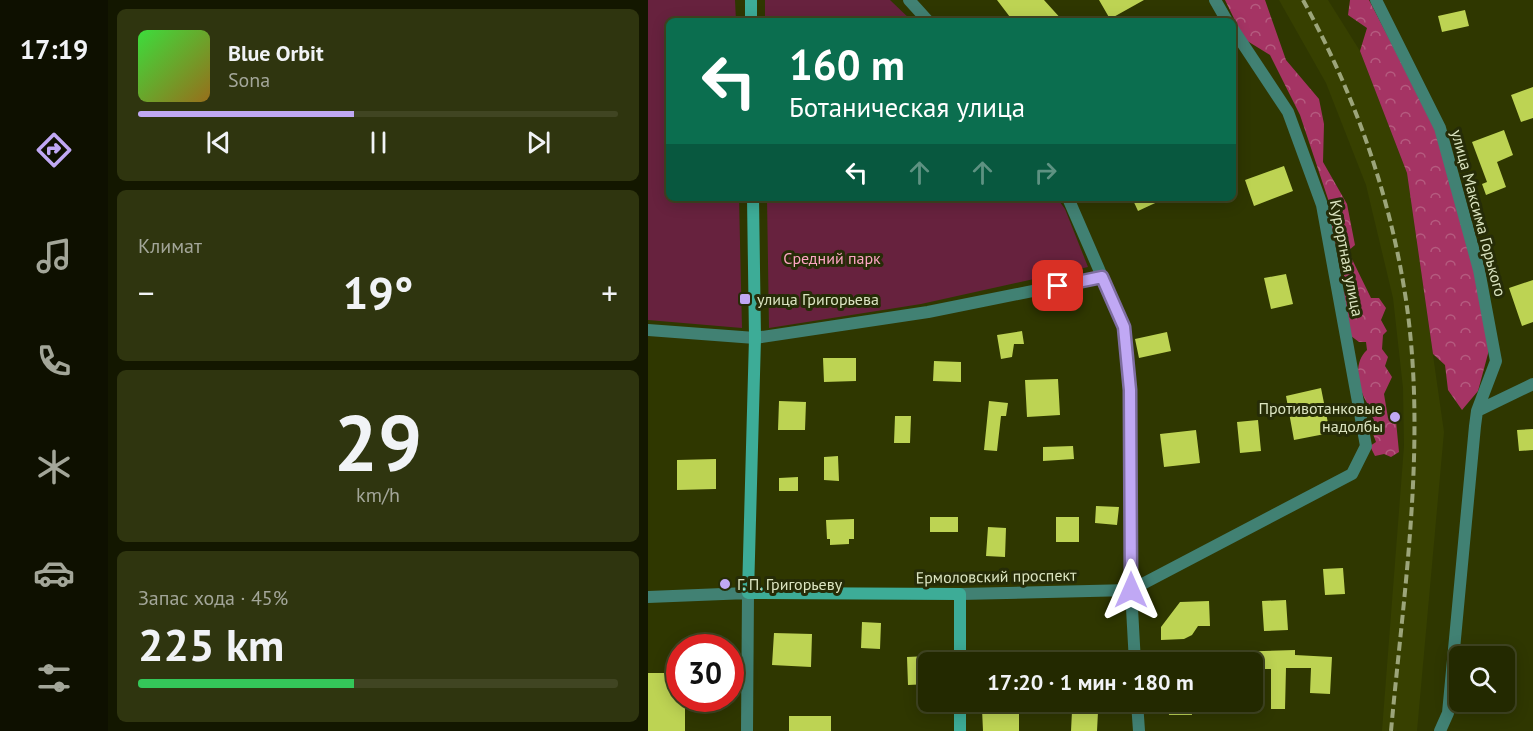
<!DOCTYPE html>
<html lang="ru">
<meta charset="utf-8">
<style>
:root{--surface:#232900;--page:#2f350f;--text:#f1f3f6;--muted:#a3a699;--line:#404522;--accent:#c0a8f4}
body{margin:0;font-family:"PT Sans",sans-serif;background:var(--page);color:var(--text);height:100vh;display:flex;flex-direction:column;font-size:22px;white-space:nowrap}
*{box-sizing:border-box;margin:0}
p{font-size:20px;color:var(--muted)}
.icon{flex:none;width:33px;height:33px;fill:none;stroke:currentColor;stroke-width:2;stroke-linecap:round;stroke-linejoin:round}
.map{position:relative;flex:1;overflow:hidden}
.drawer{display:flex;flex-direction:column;gap:9px;padding:9px;background:#131700;width:540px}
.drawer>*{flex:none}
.top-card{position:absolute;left:18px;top:18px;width:570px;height:183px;border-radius:9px;box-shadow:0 3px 15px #0003,0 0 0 2px var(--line);background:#0b6e4f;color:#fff;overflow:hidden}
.controls{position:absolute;left:801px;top:646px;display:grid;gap:12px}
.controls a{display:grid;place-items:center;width:66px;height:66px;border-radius:9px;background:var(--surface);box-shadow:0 3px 15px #0003,0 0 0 2px var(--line);font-size:30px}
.speed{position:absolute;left:18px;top:634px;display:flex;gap:12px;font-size:30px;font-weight:700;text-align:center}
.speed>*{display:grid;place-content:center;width:78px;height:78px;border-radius:50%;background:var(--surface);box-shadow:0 3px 15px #0003,0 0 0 2px var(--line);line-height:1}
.speed .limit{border:9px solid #d22;background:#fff;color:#111}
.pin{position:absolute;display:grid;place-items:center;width:51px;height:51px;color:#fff;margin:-26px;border-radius:12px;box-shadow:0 3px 9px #0006}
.me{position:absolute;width:66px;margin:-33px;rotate:0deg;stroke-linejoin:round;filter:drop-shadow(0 0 4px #0008)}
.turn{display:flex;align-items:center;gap:21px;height:126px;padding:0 24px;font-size:27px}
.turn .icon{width:78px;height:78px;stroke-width:2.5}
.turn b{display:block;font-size:42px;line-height:51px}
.lanes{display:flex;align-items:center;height:57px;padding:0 24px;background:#0003;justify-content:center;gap:30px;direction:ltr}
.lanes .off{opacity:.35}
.big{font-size:45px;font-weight:700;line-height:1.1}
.drawer .card{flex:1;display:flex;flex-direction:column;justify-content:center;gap:9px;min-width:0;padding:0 21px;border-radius:9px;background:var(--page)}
.drawer .dial{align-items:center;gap:0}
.dial b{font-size:78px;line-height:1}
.song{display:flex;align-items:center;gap:18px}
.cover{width:72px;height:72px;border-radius:9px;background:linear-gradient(135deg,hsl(120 70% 55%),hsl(40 70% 35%))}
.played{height:6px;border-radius:3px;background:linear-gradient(90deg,var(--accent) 45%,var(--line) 45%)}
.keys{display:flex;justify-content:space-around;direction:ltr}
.heat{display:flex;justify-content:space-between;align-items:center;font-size:33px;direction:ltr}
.charge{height:9px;border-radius:4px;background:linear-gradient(90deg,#34c759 45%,var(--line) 0)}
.trip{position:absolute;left:270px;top:652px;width:345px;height:60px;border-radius:9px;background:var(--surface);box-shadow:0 3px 15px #0003,0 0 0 2px var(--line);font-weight:700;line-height:60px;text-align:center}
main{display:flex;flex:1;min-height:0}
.tabs{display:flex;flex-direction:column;width:108px;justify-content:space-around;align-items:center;background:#0e1000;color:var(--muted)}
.tabs .icon{width:42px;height:42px}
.tabs .active{color:var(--accent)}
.tabs b{font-size:27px;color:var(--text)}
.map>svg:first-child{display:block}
</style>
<main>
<nav class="tabs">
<b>17:19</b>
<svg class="icon active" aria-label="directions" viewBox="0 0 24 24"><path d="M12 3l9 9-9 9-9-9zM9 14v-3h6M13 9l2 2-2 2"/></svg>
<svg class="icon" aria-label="music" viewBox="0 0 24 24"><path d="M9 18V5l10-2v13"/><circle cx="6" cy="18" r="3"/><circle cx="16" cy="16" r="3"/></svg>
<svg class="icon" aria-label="phone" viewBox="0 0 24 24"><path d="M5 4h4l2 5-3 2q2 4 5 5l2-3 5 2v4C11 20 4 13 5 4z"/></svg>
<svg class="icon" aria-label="climate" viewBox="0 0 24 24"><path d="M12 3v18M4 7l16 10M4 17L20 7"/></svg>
<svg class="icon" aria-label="car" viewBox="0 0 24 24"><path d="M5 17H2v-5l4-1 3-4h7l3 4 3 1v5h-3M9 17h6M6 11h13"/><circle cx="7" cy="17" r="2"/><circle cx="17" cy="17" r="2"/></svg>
<svg class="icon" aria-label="filters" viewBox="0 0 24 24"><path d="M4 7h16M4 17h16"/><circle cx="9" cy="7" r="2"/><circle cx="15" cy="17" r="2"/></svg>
</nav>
<section class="drawer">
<div class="card">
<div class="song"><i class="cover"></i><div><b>Blue Orbit</b><p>Sona</p></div></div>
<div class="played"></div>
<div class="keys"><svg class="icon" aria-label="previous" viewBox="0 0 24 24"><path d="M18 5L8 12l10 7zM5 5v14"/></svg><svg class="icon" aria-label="pause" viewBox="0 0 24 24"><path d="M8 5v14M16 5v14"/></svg><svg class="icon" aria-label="next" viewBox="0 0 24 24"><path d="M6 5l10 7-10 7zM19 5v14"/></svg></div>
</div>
<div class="card"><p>Климат</p>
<div class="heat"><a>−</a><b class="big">19°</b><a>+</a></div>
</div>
<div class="card dial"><b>29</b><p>km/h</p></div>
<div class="card"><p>Запас хода · 45%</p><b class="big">225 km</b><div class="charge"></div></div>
</section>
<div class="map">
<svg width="885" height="731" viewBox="0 0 885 731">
<defs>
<pattern id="forest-crowns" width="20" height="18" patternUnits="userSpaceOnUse" patternTransform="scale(1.5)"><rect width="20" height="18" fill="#a53464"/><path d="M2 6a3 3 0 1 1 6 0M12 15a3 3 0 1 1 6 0" fill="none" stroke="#b55b7f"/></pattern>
</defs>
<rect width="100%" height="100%" fill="#2f3700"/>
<!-- built -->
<path fill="#374000" d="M631 0H680L712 51 759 173 796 432 769 731H734L756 446 755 388 745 298 718 185 678 83Z"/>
<!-- forest -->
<path fill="url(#forest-crowns)" d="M577 0H617L638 60 671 99 676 124 675 162 699 204 707 245 700 251 723 298H731L738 308 733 320 739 331 735 335 734 349 740 357 737 366 744 377 736 394 740 418 748 421 751 452 743 457 736 454 727 456 722 446 728 442 722 426 726 412C712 398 702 365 719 350L718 342H711L699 333 695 302 698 283 684 229V211L652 115 622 55 596 39Z
M702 0H721L789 131 828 271 841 350 830 391 814 410 800 390 797 365 785 354 759 173 712 51 719 28 700 15Z"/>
<!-- green -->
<path fill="#67223e" d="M0 0H87L88 21H21V198H91L94 328 0 320Z
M117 0H242L264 21H117Z
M119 198H409L417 209 440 267 273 304 121 328Z"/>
<!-- building -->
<path fill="#bdd353" d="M349 0H396L415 21H365Z
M451 0H496L462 19Z
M817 10 821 26 794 32 790 16Z
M885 87V118L873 122 863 95Z
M856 130 865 155 849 162 858 187 838 195 834 184 839 182 824 142Z
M636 166 645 191 606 206 597 180Z
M484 198H518L490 211Z
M638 274 645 304 623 309 616 278Z
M885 280V322L874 326 861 288Z
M374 331 376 344H366L364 357 353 359 349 335Z
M519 332 523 351 491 358 487 339Z
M175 358H208V381L176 382Z
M286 361 313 362V382L285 381Z
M410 379 412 415 379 417 377 380Z
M673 388 682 433 646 440 638 396Z
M131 401 158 402 157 430H130Z
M341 401 360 403 358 416H353L349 451 336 450Z
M247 416H263L262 443H246Z
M610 420 613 451 592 453 589 422Z
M885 429V450L871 451 869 430Z
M548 430 552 463 516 467 512 434Z
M425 446 426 459 395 461V447Z
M190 456 191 481 176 480V457Z
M68 459V489L29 490V460Z
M150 477V491H131V478Z
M448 506 471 507 469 525 447 523Z
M282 517H310V532H282Z
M408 517H431V542H408Z
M206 519V539H201V544L182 545V539H179L178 520Z
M340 527 358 528 357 557 338 556Z
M695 568 697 594 677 595 675 569Z
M638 600 640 630 616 631 614 601Z
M561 601 562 626H550L544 635 536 639 513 640V627L532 602Z
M214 622 233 623 232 649 213 648Z
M126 633 164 634 163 667 124 665Z
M647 650V655L684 657 682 694 662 693 663 668H638L637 709H623V669H604V663H583L582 652Z
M280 656V684L260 685 259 657Z
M0 673H32V699H37V731H0Z
M520 702H543L544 715H521Z
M371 708V731H335L334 709Z
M424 711 450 712 449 731H423Z
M141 716H183V731H141Z"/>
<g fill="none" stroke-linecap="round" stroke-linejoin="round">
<!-- street -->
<path stroke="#418173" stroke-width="12" d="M261 0 280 21
M567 0 579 21
M728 0 792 128 831 270 848 361 829 411 827 426 800 713 792 731
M420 198 476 327 482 390 483 590 487 663
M0 330 107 338 280 312 454 277
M829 411 885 384
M312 594 483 590 704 474 718 446 674 205 640 112 585 29
M0 597 100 593 99 731
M489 702 491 731"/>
<!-- secondary -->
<path stroke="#3dac97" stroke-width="12" d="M103 0V21
M105 198 107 338 100 593 312 594V663
M312 702V731"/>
<!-- rail -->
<path stroke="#9ca57a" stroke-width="4" stroke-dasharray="9 4.5" stroke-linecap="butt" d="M655 0C706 93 742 194 758 300 779 442 756 589 743 731"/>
</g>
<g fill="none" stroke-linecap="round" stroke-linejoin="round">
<!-- route casing -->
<g stroke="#7d6d9f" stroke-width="15">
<path id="route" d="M410 286 454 277 476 327 482 390 483 590"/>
</g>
<!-- route -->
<use href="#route" stroke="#c0a8f4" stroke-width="10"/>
</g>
<!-- markers -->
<g fill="#c0a8f4" stroke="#262c07" stroke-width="2">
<rect x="91" y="293" width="12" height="12" rx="3"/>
<circle cx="747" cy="417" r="6"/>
<circle cx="77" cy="584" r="6"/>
</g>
<g text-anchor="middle" stroke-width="6" stroke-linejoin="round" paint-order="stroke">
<!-- street labels -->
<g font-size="16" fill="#dce5c2" stroke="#262c07">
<text transform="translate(831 213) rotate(75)" y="6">улица Максима Горького</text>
<text transform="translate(699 258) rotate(79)" y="6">Курортная улица</text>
<text transform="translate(348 576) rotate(-1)" y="6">Ермоловский проспект</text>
</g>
<!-- park labels -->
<g font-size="16" fill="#fda5c3" stroke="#262c07">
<text x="184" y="264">Средний парк</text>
</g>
<!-- poi labels -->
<g font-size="16" fill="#dce5c2" stroke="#262c07" text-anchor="start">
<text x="109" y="305">улица Григорьева</text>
<text x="735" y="414" text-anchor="end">Противотанковые<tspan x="735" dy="18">надолбы</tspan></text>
<text x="89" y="590">Г. П. Григорьеву</text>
</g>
</g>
</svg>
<div class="controls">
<a><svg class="icon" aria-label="search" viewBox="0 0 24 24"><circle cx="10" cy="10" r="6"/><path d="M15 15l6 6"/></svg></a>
</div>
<div class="speed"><div class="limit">30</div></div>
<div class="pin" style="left:410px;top:286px;background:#d93025"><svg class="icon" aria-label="arrive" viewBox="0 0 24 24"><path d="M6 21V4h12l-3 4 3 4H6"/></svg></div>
<svg class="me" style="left:483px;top:590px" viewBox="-20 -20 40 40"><path d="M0-17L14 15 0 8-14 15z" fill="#c0a8f4" stroke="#fff" stroke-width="4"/></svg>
<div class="trip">17:20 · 1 мин · 180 m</div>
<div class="top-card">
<div class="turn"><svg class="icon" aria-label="left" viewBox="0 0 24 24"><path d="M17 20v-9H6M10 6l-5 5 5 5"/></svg><div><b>160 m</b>Ботаническая улица</div></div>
<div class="lanes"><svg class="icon" aria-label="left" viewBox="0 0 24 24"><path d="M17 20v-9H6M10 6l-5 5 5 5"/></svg><svg class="icon off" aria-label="ahead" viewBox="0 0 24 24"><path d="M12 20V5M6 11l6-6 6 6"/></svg><svg class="icon off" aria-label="ahead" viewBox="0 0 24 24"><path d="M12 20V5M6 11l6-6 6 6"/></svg><svg class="icon off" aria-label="right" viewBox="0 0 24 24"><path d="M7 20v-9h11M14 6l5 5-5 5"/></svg></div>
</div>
</div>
</main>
